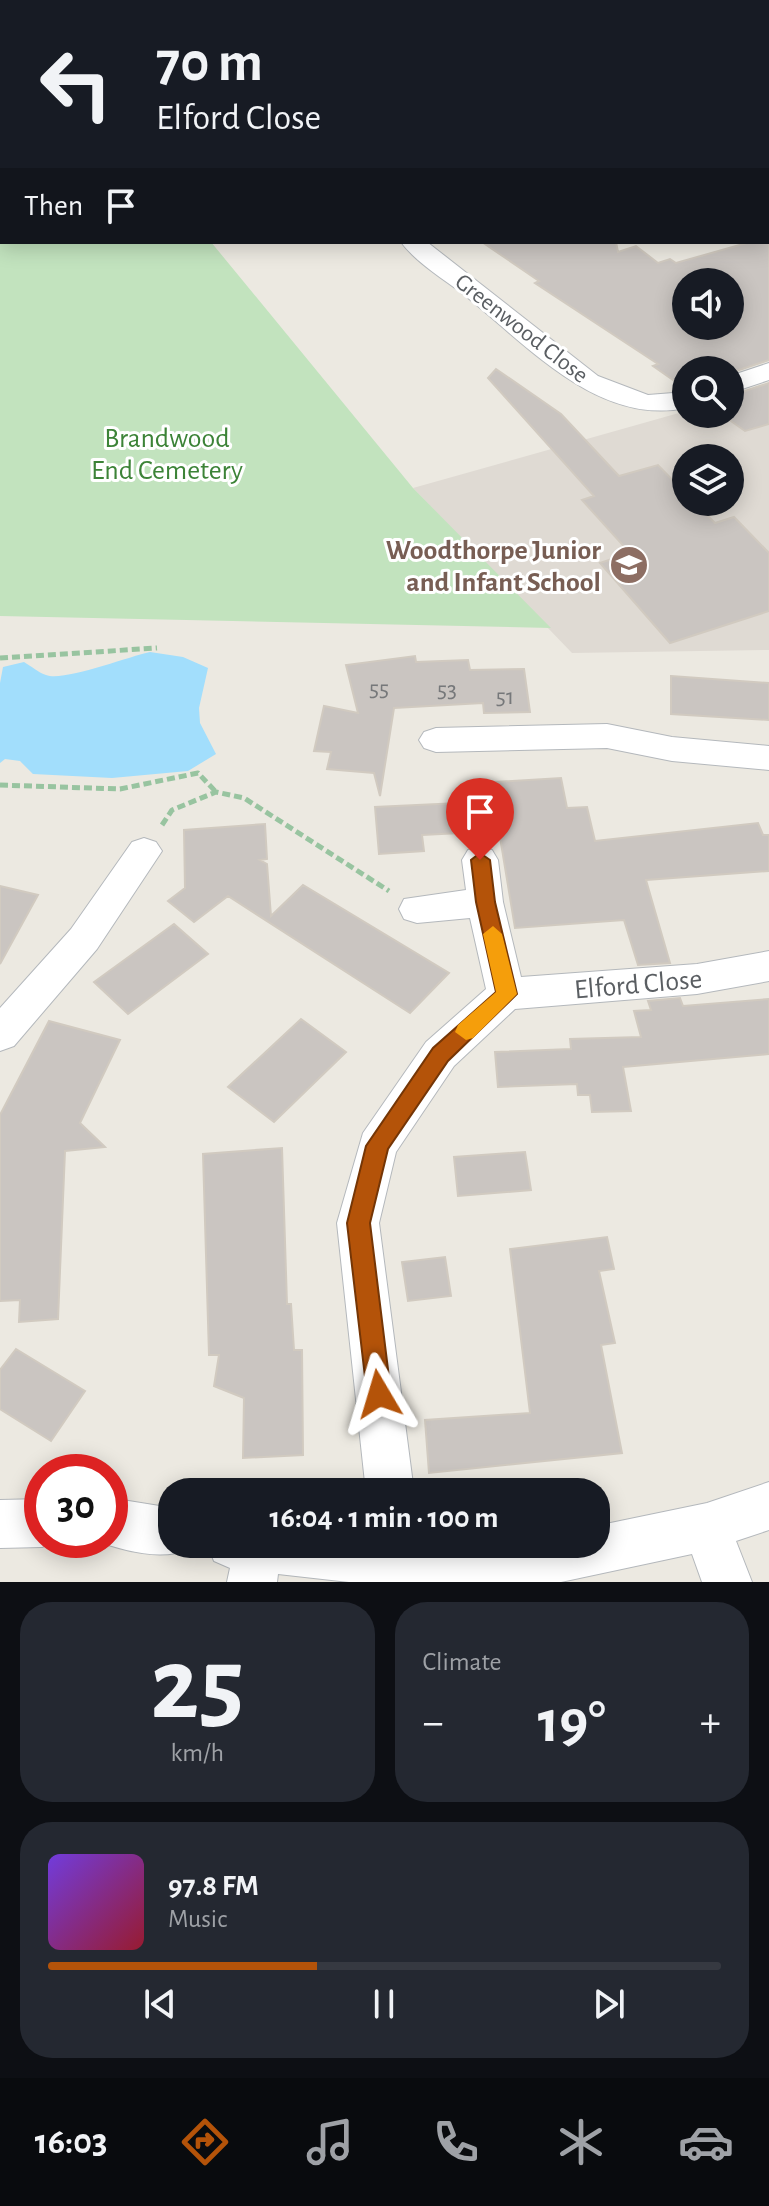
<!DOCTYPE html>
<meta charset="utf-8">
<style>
:root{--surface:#171b24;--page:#242831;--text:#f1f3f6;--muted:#9ea1a6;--line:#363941;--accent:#b45309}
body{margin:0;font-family:"Alegreya Sans",sans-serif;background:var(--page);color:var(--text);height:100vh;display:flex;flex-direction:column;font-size:30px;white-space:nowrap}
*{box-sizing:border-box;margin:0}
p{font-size:26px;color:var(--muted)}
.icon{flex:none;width:44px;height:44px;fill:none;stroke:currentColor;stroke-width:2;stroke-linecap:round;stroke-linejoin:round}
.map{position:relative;height:1582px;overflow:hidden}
.sheet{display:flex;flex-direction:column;gap:20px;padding:20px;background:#0d0f14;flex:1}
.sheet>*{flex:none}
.hud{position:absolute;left:0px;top:0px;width:770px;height:244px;box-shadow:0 4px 20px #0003;background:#171b24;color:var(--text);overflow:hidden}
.fabs{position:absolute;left:672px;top:268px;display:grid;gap:16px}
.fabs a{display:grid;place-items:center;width:72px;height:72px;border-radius:50%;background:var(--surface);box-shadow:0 4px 20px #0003;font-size:40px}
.speed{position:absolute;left:24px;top:1454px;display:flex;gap:16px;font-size:40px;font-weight:700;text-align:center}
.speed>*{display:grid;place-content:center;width:104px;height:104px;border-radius:50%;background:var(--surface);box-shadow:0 4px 20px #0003;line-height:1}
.speed .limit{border:12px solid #d22;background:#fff;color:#111}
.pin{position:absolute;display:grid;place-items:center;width:68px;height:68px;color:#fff;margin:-82px -34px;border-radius:50% 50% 50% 0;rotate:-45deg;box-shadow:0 0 8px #0007}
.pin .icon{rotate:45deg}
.me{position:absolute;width:88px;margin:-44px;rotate:353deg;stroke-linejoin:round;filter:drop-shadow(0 0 6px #0008)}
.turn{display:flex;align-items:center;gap:28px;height:168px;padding:0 24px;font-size:36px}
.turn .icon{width:104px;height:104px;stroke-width:2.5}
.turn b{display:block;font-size:56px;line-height:68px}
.then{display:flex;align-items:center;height:76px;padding:0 24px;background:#0003;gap:16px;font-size:30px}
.big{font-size:60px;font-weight:700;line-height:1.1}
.sheet .card{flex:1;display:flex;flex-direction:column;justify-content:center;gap:12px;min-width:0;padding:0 28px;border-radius:32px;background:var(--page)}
.sheet .dial{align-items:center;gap:0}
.dial b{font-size:104px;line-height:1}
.song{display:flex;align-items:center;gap:24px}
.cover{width:96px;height:96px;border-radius:12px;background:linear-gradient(135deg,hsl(260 70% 55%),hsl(350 70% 35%))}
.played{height:8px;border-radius:4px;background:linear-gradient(90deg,var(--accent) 40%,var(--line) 40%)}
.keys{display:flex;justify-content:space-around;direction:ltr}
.heat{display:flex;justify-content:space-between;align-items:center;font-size:44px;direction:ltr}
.sheet .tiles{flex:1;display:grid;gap:20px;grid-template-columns:1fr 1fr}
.card:last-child{grid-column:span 2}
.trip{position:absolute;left:158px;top:1478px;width:452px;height:80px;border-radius:32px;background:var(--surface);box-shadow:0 4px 20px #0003;font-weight:700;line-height:80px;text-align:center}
.tabs{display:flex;height:128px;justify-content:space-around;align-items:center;background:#090b0e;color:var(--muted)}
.tabs .icon{width:56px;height:56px}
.tabs .current{color:var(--accent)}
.tabs b{font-size:36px;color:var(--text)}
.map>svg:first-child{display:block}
</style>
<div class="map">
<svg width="769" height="1582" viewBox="0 0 769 1582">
<rect width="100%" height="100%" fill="#ece9e1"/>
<!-- education -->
<path fill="#dfdad3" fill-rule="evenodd" d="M769 387V650L572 653 413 488 686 411V414H730ZM686 458H730V502H686Z"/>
<!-- green -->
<path fill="#c2e3be" d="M0 0 520 2H2V242H211L413 488 551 628 0 616Z"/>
<!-- water -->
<path fill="#a2defc" d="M150 652 183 657 208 668 199 708 200 723 216 754 188 771 112 778 33 774 20 761 5 759 0 763V683L3 667 24 662C31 666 39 673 46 675 63 682 127 657 150 652Z"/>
<!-- building -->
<path fill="#cac5c1" stroke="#d1cac0" stroke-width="2" fill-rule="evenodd" d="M769 237V360L730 373V370H686V389L653 366 658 364 535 283 539 281 482 242H616L618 252 636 246 658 263 670 259 676 263 750 242H768ZM686 282H730V326H686Z
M496 369 561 414 619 476 658 465 686 494V502H694L715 523 734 517 769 553V611L670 643 600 563 630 553 582 500 594 496 488 378Z
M769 383V424L745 431 721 414H730V396Z
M415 656 416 662 468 660 470 670 524 669 530 712 484 713 483 703 394 708 380 796 374 773 327 769 331 752 314 751 324 706 358 713 346 665Z
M671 676 769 683V720L671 714Z
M561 778 567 808 587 807 595 841 758 823 763 835H769V871L646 880 670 963 638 965 624 920 515 928 499 831 422 835 424 851 379 854 375 807 481 802 478 783Z
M265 824 267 859 260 860 267 864 271 916 303 885 449 973 410 1013 228 896 194 922 168 901 185 888 184 830Z
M0 886 38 895 0 964Z
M174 924 208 954 128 1014 94 982Z
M680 998 683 1006 769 999V1054L623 1067 631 1111 592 1112 590 1095H578L577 1084 498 1087 495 1052 571 1049 570 1039 641 1037 634 1011 651 1010 648 1001Z
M301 1019 346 1052 274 1122 228 1087Z
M49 1021 120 1040 80 1123 105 1147 65 1151 58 1319 19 1322 20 1300 0 1301V1115Z
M282 1148 287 1304H291L294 1350H302L303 1455 243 1458 244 1398 214 1386 219 1355H209L203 1154Z
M525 1152 531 1190 458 1196 454 1157Z
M607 1237 614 1269 599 1271 615 1343 601 1345 622 1453 429 1473 425 1420 530 1413 510 1249Z
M445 1257 451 1296 408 1301 402 1262Z
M16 1349 85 1391 51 1441 0 1409V1370Z"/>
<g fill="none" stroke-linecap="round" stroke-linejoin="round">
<!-- lane casing -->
<g stroke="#b4b8bc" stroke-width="2">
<path id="lane" d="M0 117H2V123H0Z"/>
</g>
<!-- street casing -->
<g stroke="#b4b8bc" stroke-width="2">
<path id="street" d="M768 141H769V153H768Z
M768 184H769V198H768Z
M401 242H427L598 376 648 395 686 392V408C599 426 529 347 468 298 447 281 417 264 401 242Z
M769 363V380L730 393V376Z
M607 724 672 737 769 746V770L672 761 607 748 436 752 424 748 419 740 424 732 436 728Z
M144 838 156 842 162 851 97 949 14 1046 0 1051V1008L71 929 132 842Z
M480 847 492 850 498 860 503 902 521 977 697 964 769 951V981L697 994 515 1009 454 1066 396 1152 379 1223 414 1492H366L337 1223 363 1133 426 1042 486 989 470 918 417 923 404 919 399 909 404 899 466 890 462 860 468 850Z
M769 1482V1530L736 1541 752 1582H702L692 1554 561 1582H349L278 1574 277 1582H227L230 1568 214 1561 207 1544H596V1526L707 1503Z
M110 1498 172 1508V1544H191L189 1549C162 1561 123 1551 95 1540H110Z
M42 1499V1540H59L42 1547 0 1548V1500Z"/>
</g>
<!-- path -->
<path stroke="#98c4a0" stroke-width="5" stroke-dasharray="8 4" stroke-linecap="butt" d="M0 658 157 648
M0 785 120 789 198 773 216 792
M162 825 172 810 216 792 244 798 389 891"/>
<!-- lane -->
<use href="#lane" fill="#fff" fill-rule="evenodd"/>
<!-- street -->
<use href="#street" fill="#fff" fill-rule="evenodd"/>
</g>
<!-- route -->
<path fill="#b45309" stroke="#753606" stroke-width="2" d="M480 853 490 860 495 902 517 994 448 1061 388 1149 370 1223 391 1394 388 1402 379 1406 371 1402 367 1394 347 1223 366 1146 433 1048 496 992 476 902 471 860Z"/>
<!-- slow -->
<path fill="#f59e0b" d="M493 926 502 934 517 994 473 1038 466 1040 455 1032 458 1025 496 992 483 934Z"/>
<!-- icons -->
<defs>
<g id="school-disc" transform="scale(2)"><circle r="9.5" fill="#8d6e63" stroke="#fff"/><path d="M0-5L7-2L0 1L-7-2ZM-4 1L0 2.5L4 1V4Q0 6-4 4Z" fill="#fff"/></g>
</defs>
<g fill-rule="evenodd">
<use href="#school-disc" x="629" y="565"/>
</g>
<g text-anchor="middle" stroke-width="6" stroke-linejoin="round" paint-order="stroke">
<!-- far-street labels -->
<g font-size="24" fill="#5a5e62" stroke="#fff">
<text transform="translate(522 328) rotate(38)" y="8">Greenwood Close</text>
</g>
<!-- number labels -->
<g font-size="24" fill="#76787a">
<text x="379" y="696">55</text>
<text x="447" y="697">53</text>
<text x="505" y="704">51</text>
</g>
<!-- park labels -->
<g font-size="28" fill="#3c8337" stroke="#fff">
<text x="167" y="447">Brandwood<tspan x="167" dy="32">End Cemetery</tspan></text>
</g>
<!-- education labels -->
<g font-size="28" font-weight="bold" fill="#785e54" stroke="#fff" text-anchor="end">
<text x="601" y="559">Woodthorpe Junior<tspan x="601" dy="32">and Infant School</tspan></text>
</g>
<!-- street labels -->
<g font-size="28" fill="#5a5e62" stroke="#fff">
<text transform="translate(638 983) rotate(-5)" y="10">Elford Close</text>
</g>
</g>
</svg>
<div class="fabs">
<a><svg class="icon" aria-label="sound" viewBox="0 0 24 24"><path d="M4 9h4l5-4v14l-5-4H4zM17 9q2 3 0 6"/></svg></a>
<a><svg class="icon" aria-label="search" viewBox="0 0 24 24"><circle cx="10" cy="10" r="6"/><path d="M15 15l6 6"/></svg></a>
<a><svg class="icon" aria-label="layers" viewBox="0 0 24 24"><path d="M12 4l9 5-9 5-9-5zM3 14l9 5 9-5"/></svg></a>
</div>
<div class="speed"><div class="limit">30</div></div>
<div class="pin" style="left:480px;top:860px;background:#d93025"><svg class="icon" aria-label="arrive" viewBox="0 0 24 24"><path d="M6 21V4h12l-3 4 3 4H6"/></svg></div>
<svg class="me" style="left:379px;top:1394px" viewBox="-20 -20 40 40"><path d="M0-17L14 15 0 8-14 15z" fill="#b45309" stroke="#fff" stroke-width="4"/></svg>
<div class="trip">16:04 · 1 min · 100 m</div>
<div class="hud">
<div class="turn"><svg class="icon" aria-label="left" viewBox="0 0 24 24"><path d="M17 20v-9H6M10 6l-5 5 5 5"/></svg><div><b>70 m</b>Elford Close</div></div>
<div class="then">Then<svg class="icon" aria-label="arrive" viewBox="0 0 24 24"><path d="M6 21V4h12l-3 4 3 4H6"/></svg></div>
</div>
</div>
<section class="sheet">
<div class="tiles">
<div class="card dial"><b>25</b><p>km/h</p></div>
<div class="card"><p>Climate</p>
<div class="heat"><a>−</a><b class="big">19°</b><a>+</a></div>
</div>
<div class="card">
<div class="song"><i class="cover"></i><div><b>97.8 FM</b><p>Music</p></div></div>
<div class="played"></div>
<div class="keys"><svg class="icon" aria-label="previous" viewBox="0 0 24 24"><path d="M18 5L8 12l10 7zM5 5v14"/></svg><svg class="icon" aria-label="pause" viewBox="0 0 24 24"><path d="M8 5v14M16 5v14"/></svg><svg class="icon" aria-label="next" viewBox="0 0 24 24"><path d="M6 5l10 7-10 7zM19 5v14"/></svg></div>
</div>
</div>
</section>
<nav class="tabs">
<b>16:03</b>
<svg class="icon current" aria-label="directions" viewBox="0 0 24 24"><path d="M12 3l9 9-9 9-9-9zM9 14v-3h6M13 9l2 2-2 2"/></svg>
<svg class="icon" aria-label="music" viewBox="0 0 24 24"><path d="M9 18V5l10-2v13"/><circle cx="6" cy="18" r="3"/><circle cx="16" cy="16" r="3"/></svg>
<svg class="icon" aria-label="phone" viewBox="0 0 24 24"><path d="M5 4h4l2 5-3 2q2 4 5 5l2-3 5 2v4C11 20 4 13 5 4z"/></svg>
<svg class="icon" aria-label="climate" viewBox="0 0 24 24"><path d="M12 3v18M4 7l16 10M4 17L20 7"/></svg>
<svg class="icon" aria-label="car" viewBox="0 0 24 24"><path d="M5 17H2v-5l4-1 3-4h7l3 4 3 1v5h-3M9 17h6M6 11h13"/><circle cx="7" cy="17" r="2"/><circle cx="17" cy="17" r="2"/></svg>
</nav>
